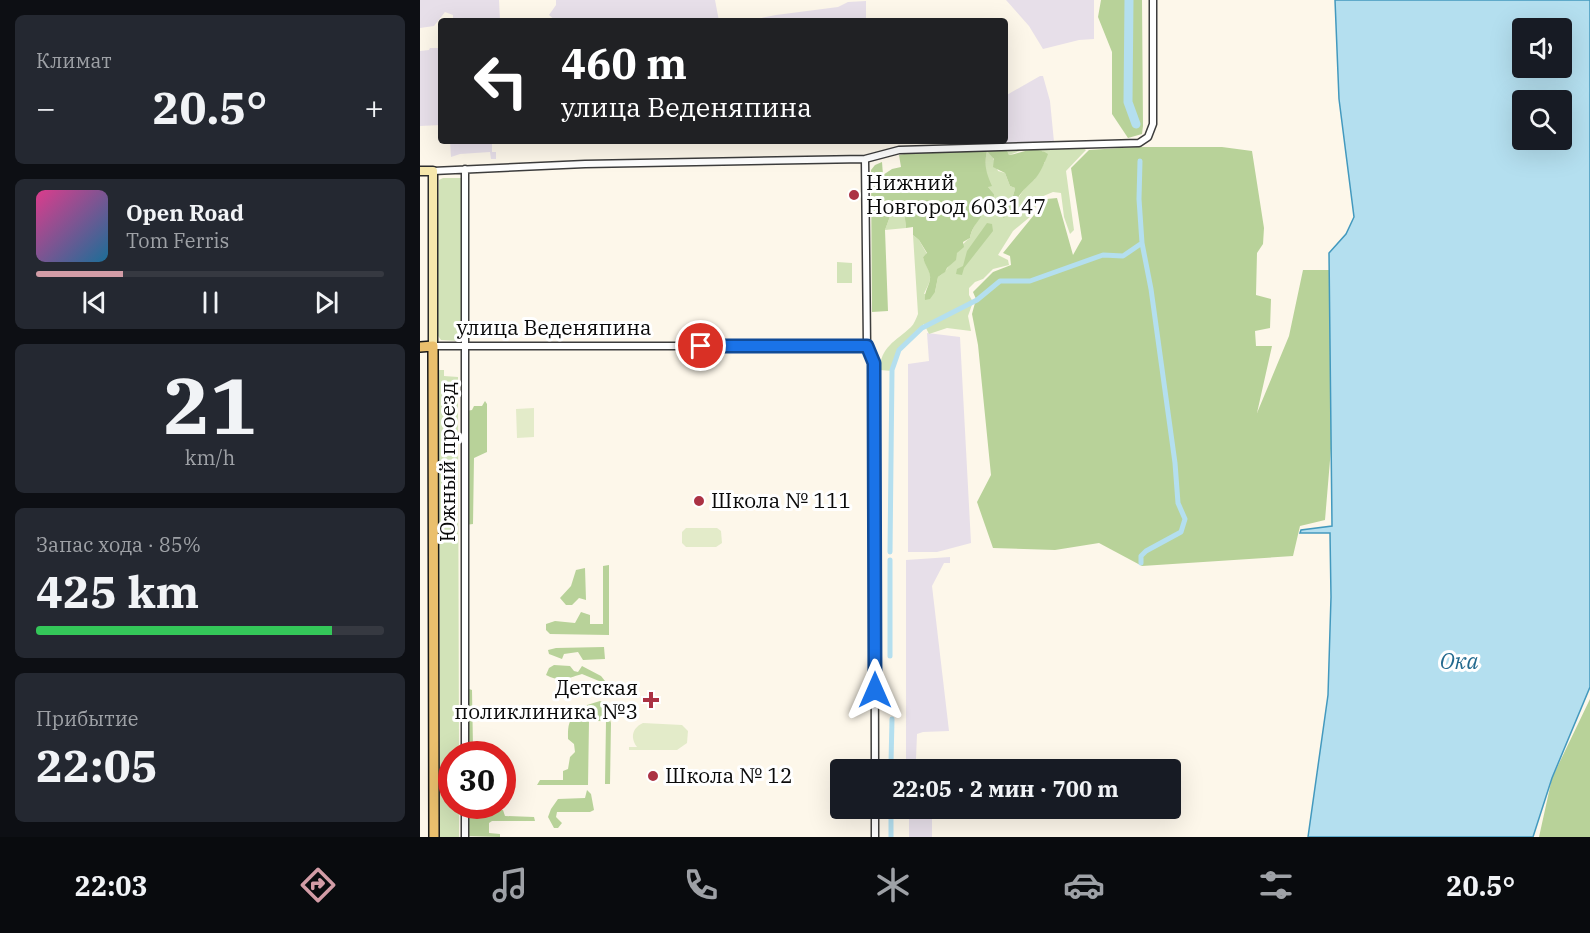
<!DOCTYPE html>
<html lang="ru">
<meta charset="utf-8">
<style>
:root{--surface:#171b24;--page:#242831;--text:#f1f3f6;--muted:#9ea1a6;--line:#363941;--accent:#d29ca6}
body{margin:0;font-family:"IBM Plex Serif",serif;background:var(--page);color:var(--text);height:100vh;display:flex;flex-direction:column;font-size:22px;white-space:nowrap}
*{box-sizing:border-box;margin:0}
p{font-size:20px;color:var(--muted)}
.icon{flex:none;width:33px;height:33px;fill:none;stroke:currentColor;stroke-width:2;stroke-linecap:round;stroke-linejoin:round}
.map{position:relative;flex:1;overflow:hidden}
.sheet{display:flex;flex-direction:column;gap:15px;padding:15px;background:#0d0f14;width:420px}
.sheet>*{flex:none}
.guide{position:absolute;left:18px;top:18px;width:570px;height:126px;border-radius:6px;box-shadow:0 6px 24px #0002;background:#202124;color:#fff;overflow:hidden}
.tools{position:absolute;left:1092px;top:18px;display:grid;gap:12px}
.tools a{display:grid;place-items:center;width:60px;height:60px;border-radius:6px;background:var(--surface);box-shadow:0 6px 24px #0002;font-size:30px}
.speed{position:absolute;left:18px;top:741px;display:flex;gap:12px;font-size:30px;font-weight:700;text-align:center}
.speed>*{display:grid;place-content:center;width:78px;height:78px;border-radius:50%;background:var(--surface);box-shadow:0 6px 24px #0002;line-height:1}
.speed .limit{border:9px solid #d22;background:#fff;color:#111}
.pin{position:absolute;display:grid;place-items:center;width:51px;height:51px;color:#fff;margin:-26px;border:3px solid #fff;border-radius:50%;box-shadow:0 2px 6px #0007}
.me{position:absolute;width:66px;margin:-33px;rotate:0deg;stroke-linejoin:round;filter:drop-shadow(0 0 4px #0008)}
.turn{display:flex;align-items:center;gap:21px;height:126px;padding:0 24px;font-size:27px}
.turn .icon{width:78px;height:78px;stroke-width:2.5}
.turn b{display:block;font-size:42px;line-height:51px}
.big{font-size:45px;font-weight:800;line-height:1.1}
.sheet .widget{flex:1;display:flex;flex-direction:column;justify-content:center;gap:9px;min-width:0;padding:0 21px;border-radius:9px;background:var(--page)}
.sheet .dial{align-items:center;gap:0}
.dial b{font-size:78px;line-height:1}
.song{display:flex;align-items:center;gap:18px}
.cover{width:72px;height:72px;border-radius:9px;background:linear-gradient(135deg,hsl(330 70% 55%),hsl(200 70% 35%))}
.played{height:6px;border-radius:3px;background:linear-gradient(90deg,var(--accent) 25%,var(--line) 25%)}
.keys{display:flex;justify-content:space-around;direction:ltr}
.heat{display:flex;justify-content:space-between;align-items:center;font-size:33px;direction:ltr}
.charge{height:9px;border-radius:4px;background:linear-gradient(90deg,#34c759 85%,var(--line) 0)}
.trip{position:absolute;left:410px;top:759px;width:351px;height:60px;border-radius:6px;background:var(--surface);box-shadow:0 6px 24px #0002;font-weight:800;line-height:60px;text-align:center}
.dock{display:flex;height:96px;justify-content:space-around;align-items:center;background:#090b0e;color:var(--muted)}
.dock .icon{width:42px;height:42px}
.dock .active{color:var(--accent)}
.dock b{font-size:27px;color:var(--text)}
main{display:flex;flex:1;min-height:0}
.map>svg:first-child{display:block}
</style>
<main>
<section class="sheet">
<div class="widget"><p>Климат</p>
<div class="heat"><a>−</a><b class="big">20.5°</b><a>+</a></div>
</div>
<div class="widget">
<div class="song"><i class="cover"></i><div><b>Open Road</b><p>Tom Ferris</p></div></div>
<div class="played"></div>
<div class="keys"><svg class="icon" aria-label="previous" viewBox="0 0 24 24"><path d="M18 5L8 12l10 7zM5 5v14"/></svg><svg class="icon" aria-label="pause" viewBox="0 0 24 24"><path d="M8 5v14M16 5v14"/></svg><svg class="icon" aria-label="next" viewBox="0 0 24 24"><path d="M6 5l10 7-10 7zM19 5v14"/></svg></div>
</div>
<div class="widget dial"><b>21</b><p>km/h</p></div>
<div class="widget"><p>Запас хода · 85%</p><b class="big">425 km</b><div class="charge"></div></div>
<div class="widget"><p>Прибытие</p><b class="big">22:05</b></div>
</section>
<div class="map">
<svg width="1170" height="837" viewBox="0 0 1170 837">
<rect width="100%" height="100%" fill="#fdf7ea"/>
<!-- industrial -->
<path fill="#e7dfe9" d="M0 0H79L80 21H33V15L25 12 14 26 0 28Z
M136 0H295L299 21H136L129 15 136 5Z
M586 0H674V39L659 40 623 49 609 26Z
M446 1V21H326L356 15 418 7 428 2Z
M10 48H21V125L0 126V51L9 50Z
M620 76H623L630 101 634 142 583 143 585 141V96Z
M30 141H72V152H76V159H71L70 152 40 154 31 157Z
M507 333 540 337 551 543 517 552H488V364L509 361Z
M530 557V563H524L512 586 529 731 503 732 497 734 496 759 499 760 498 765H496V769H486V560Z
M489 809H512V837H489Z"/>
<!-- green -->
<path fill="#d2e3b8" d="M586 148H663L666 150 646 171 654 230 650 234 644 217 641 193 633 192 621 197 611 216 593 231 578 255 588 260 589 265 573 269 563 279 555 282 549 288V295L553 302 548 316 551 331 527 328 509 334 504 324C488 337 476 350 472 371L460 370C460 347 476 341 491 327 494 324 496 319 498 314L493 235 499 240 507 254 503 257C504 264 511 270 510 278 510 283 506 289 504 294L515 292 518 277C533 268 535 248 550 238 552 224 564 216 565 202L574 194 567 186H571C565 173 564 165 567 151L572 155 578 171 585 173 590 186 595 188C593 199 590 203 578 205L587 213 592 210 595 203 608 183 614 180 625 162 623 151H600L589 155Z
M23 178H43L42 335V339L37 341 21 340 16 333 19 180Z
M484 210 486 228 465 230 472 211Z
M417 262 432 263V283H417Z
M19 370H24V376L38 377 39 754H32V806H39V837H20Z"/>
<!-- forest -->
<path fill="#b8d299" d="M681 0H722L723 126 722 134 708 138 692 114V52L678 17Z
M716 147H802L832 151 844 228 843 244 837 253 836 295 851 299 850 328 835 331 836 346H852L837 413 869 336 883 270H926L905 520 880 526 873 556 722 566 679 543 635 550 573 548 557 502 571 475 558 345 552 314 556 299 553 292 573 272 591 265 590 256 583 253 627 199 637 198 653 255 662 239 651 168 669 150Z
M586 148 589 155C602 153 615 145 628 154 625 162 620 174 614 180 604 189 597 196 592 210L587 213 584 218 575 211 578 205C590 203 593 199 595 188L590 186 585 173 573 167 574 159 567 151C564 165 566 173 572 186L568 187 574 194 573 203 565 202C564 221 553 221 550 238L543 242 544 247 537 253 536 260 527 268 525 272 518 277 515 292 510 299 505 300C504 291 511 284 510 276 509 269 504 264 503 257L507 253 499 240 493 235V227L486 228 484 210 472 211 465 230 468 311 452 312 451 170 455 165 462 162 463 175 472 169 481 167 479 155 505 150Z
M567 223 572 224 573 231 544 268 542 275 536 274 537 269 543 266 547 251Z
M65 401 67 404V452L54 458 53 524 45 525 46 411 52 410 54 406H62Z
M189 565V635L130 634 126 630V624L135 621 155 623 161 612 170 615V624H183V566Z
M165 568 166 600 159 598 152 605H146L140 598 151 586 156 570Z
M184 647 185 659 163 660 158 652 144 654 142 659 129 654 128 650 136 648Z
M134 665 150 666 154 671 158 672 162 666 181 676 185 681H179L162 674C148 678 141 683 126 675L129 668Z
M49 689 52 690 53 748 52 754H44L46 691Z
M1170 699V837H1119L1132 778Z
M180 701 185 703 191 723 190 784H185L186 721H169L168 785H117L120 780H143V771L148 769 150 757 155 752 154 744 148 739C148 732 147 718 157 715 160 714 164 716 167 715V705Z
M167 790 171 794 174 810 170 812H137L136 817 142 823 138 828H134L128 817 131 809 138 799 165 798Z
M44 806H69V810H83L85 816 114 817 115 821H72L69 823V833L80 834V837L44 836Z"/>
<!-- pitch -->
<path fill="#e3ebc9" d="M114 408V437L97 438 96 409Z
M266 528H297L301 531 302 543 296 547H266L262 543V532Z
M223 723 262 725 268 731 267 743 257 750H209V747H217C210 738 212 728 223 723Z"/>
<!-- water -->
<path fill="#b4dfef" stroke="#4399be" stroke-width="1.5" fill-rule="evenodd" d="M915 0H1170V687L1132 778 1113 837H888L908 695 911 597 910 533H880L881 530 912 526 909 253 926 234 934 217 919 99ZM1102 28H1142V68H1102ZM1102 100H1142V140H1102Z"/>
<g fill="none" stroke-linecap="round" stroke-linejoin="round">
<!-- canal -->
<path stroke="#b4dfef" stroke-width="5" d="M470 552 472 370 479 350 502 328 557 300 580 281H610L683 255 703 256 722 243 719 199 720 161
M470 560V656
M721 563V556L726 551 761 532 765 519 758 503 755 463 731 289 722 243
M471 763 472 719
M471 837V808"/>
<!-- river -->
<path stroke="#b4dfef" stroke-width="9" d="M709 0 708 102 716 124"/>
<!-- street casing -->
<g stroke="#3d3d3d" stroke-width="9">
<path id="street" d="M445 159 447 346
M45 169V754
M13 171 165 164 445 159 479 150 719 143 728 137 733 124V0
M13 346H447
M447 346 454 363 455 770
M45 806V837
M455 808V837"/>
</g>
<!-- secondary casing -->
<g stroke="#2c2c2c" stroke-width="11">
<path id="secondary" d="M0 171H13V346"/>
</g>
<!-- primary casing -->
<g stroke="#1b1b1b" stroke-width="12">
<path id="primary" d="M0 347 13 346 14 837"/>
</g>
<!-- street -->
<use href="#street" stroke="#fff" stroke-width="6"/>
<!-- secondary -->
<use href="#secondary" stroke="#f6e7ac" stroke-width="8"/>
<!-- primary -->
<use href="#primary" stroke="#eabf6d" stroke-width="9"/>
</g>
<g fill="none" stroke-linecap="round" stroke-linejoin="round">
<!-- route casing -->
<g stroke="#114b97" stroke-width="15">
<path id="route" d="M281 346H447L454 363 455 690"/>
</g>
<!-- route -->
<use href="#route" stroke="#1a73e8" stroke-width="10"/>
</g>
<!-- markers -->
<g fill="#ab3244" stroke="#fff" stroke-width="2">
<circle cx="434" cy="195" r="6"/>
<circle cx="279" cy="501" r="6"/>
<path d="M228 691h6v6h6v6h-6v6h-6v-6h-6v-6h6z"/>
<circle cx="233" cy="776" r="6"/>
</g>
<g text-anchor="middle" stroke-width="6" stroke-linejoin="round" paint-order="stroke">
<!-- poi labels -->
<g font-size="21" fill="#0a0a0a" stroke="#fff" text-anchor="start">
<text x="446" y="190">Нижний<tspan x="446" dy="24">Новгород 603147</tspan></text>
<text x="291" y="508">Школа № 111</text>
<text x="218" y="695" text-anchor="end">Детская<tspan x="218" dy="24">поликлиника №3</tspan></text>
<text x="245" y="783">Школа № 12</text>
</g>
<!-- street labels -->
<g font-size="21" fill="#0a0a0a" stroke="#fff">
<text x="134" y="335">улица Веденяпина</text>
<text transform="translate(28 462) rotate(-90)" y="7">Южный проезд</text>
</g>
<!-- water labels -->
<g font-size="22" font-style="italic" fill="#22698e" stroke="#fff">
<text x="1039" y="669">Ока</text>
</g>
</g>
</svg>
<div class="tools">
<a><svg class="icon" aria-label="sound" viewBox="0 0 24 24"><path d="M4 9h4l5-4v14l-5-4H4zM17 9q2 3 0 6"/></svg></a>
<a><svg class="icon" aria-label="search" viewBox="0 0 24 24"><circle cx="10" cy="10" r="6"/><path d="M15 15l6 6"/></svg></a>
</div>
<div class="speed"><div class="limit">30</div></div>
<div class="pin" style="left:281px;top:346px;background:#d93025"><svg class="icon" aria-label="arrive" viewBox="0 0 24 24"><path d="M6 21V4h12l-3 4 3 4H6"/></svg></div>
<svg class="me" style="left:455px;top:690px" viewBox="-20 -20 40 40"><path d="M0-17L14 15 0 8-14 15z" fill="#1a73e8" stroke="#fff" stroke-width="4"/></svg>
<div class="trip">22:05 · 2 мин · 700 m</div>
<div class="guide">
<div class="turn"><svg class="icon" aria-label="left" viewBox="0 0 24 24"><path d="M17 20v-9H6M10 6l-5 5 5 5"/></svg><div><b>460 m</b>улица Веденяпина</div></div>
</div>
</div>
</main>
<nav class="dock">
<b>22:03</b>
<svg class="icon active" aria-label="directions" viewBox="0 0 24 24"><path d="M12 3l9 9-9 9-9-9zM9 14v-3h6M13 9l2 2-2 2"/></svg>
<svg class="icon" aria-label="music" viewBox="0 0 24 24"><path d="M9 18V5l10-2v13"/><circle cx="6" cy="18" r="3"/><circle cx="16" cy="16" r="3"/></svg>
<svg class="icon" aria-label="phone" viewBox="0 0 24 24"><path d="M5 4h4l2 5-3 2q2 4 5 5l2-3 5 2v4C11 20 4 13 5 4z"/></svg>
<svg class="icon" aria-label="climate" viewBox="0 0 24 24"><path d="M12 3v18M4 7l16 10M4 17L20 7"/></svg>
<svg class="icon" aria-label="car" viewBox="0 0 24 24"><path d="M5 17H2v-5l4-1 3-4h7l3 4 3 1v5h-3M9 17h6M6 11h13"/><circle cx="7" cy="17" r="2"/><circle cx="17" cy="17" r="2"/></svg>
<svg class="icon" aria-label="filters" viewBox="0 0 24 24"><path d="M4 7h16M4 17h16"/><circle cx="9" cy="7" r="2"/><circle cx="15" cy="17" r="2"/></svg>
<b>20.5°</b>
</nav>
